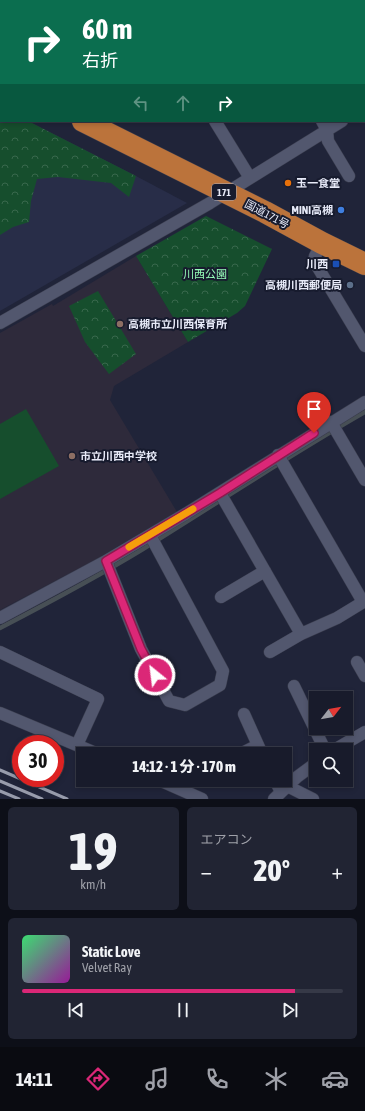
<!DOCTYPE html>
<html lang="ja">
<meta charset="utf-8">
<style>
:root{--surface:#181b2b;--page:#212433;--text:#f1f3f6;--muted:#9fa1a9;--line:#363947;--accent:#db2777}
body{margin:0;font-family:"Asap Condensed","Noto Sans JP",sans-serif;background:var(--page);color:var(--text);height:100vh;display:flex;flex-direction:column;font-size:15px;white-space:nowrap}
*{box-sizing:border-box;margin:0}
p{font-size:13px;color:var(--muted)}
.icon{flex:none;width:22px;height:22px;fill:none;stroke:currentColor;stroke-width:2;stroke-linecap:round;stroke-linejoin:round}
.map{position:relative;height:799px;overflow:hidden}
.drawer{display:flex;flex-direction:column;gap:8px;padding:8px;background:#0d0f18;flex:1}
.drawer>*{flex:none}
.top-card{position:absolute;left:0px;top:0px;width:365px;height:122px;box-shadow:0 2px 6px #0003,0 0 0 1px var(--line);background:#0b6e4f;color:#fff;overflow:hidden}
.needle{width:26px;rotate:59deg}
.tools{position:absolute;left:309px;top:691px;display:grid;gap:8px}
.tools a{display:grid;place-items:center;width:44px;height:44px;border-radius:0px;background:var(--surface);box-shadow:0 2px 6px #0003,0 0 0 1px var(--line);font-size:20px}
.speed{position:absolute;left:12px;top:735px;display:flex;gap:8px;font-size:20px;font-weight:700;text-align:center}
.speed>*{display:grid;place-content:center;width:52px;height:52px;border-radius:50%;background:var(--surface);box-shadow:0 2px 6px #0003,0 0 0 1px var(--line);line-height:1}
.speed .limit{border:6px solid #d22;background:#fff;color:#111}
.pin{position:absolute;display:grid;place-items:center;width:34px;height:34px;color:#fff;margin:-41px -17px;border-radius:50% 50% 50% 0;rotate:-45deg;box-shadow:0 0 4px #0007}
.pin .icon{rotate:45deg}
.me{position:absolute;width:44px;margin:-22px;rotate:331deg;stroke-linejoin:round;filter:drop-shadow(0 0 3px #0008)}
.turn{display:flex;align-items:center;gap:14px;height:84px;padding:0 16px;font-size:18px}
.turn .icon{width:52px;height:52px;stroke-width:2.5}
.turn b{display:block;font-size:28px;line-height:34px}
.lanes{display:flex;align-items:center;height:38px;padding:0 16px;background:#0003;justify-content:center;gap:20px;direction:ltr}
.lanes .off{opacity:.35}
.big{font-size:30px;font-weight:800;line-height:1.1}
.drawer .tile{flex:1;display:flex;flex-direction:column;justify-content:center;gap:6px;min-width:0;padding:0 14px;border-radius:6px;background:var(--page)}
.drawer .dial{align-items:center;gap:0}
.dial b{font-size:52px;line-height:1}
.song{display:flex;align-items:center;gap:12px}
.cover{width:48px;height:48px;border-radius:6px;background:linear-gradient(135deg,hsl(140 70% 55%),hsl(300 70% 35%))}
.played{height:4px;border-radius:2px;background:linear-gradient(90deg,var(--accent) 85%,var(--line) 85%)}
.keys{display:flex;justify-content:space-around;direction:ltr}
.heat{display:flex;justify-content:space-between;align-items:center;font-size:22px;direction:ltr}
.drawer .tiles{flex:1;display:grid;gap:8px;grid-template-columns:1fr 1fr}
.tile:last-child{grid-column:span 2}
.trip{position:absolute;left:76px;top:747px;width:216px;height:40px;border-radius:0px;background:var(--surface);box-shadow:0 2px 6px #0003,0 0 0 1px var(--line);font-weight:800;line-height:40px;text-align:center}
.menu{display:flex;height:64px;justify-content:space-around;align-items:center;background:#0a0b11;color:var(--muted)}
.menu .icon{width:28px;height:28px}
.menu .selected{color:var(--accent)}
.menu b{font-size:18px;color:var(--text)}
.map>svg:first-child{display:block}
</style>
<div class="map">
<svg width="365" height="799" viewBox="0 0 365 799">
<defs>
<pattern id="forest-crowns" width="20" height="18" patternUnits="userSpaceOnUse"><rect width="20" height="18" fill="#164e2d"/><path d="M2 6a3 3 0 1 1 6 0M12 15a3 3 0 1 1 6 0" fill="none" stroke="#38684c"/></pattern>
</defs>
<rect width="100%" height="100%" fill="#202439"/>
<!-- built -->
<path fill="#282d48" d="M0 107H1V121H28L136 176 187 203 0 311Z"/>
<!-- education -->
<path fill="#2e2a3b" d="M136 256 188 342 114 386 110 400 177 512 106 554 0 610V333L52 304 53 306Z"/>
<!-- forest -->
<path fill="url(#forest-crowns)" d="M0 107H1V121H28L136 176 129 197 111 183 58 177 37 179 31 201 29 222 13 227 0 235Z
M206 216 272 249 245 306 237 313 188 342 136 256Z
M98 291 136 354 109 374 85 342 69 306Z"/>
<!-- pitch -->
<path fill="#164e2d" d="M26 409 59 466 0 499V424Z"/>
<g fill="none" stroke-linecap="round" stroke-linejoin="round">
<!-- stream -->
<path stroke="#474f55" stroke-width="4.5" d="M0 628C48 603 97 577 143 549 217 503 290 455 365 412"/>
<!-- street casing -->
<g stroke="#3b3e4f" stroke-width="13">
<path id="street" d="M142 0 143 1
M248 0 249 1
M323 1 324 0
M364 68 365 70
M364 107H365
M215 121 250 178
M322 121 327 130 328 141 349 176
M322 243 315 256 314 261 365 346
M0 323 210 203 342 121
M331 422 365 480
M278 455 363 602
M220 493 301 634
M106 561 141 649 169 701 185 705 220 685 223 671 150 535
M221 597 265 571
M0 618 106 561 187 513 365 402
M0 652 98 699 77 745
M270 652 301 634 337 618 365 601
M357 662 365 676
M294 686 325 750
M0 713 98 754
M244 714 262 754
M334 750 365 732
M240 754 258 745
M159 780 202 799
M275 780 281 792
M287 786 313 799
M176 787 190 780
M274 799 297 777 316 763"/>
</g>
<!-- highway casing -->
<g stroke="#3b3e4f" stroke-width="23">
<path id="highway" d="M0 80H1
M83 121 265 212 322 243 365 264"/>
</g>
<!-- street -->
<use href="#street" stroke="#52576e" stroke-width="12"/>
<!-- highway -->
<use href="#highway" stroke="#bb733b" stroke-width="22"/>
<!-- rail -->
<path stroke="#989cac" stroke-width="3" d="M0 770 67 799
M0 781 42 799
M0 791 19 799"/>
</g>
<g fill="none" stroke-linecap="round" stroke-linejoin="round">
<!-- route casing -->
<g stroke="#8e194d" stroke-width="10">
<path id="route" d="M155 675 141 649 106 561 220 493 314 433"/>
</g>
<!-- route -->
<use href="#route" stroke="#db2777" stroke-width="7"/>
<!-- slow -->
<path stroke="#f59e0b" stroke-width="7" d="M129 547 193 509"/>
</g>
<!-- markers -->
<circle fill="#e8710a" stroke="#171b2e" stroke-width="1.5" cx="288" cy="183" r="4"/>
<circle fill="#3f7fe0" stroke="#171b2e" stroke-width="1.5" cx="341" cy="210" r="4"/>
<rect fill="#1a4fb4" stroke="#171b2e" stroke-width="1.5" x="332" y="260" width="8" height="8" rx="2"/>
<circle fill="#5c6f8a" stroke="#171b2e" stroke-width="1.5" cx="350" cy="285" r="4"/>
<g fill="#8d6e63" stroke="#171b2e" stroke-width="1.5">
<circle cx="120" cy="324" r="4"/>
<circle cx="72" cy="456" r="4"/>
</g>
<g text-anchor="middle" stroke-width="4" stroke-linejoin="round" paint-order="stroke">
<!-- shield labels -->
<rect fill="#171b2e" stroke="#a9acbb" stroke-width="1" x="212" y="184" width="24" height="16" rx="3"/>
<g font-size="10" font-weight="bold" fill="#e7eaf8">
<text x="224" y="196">171</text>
</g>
<!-- poi labels -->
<g font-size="11" font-weight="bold" fill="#e7eaf8" stroke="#171b2e" text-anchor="start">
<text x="296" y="187">玉一食堂</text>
<text x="333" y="214" text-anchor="end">MINI高槻</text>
<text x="328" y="268" text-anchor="end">川西</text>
<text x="342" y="289" text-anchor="end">高槻川西郵便局</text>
<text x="128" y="328">高槻市立川西保育所</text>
<text x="80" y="460">市立川西中学校</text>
</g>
<!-- street labels -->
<g font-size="11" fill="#e7eaf8" stroke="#171b2e">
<text transform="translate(267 214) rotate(28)" y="4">国道171号</text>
</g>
<!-- park labels -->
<g font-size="11" fill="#96fdb9" stroke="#171b2e">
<text x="205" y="278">川西公園</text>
</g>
</g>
</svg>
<div class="tools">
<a><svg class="needle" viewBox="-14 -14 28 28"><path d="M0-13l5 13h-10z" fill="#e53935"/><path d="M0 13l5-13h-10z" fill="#9fa1a9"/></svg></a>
<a><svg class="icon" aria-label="search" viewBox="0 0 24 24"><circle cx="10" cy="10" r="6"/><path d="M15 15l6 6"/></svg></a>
</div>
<div class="speed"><div class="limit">30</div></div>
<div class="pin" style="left:314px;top:433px;background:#d93025"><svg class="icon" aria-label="arrive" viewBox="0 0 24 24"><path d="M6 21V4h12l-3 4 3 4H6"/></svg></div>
<svg class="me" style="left:155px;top:675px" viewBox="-20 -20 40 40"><circle r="17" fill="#db2777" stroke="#fff" stroke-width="3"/><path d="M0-11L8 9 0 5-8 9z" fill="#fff"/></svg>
<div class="trip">14:12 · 1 分 · 170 m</div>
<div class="top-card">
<div class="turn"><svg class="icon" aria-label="right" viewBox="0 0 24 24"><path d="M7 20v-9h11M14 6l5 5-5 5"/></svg><div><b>60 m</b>右折</div></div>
<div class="lanes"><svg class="icon off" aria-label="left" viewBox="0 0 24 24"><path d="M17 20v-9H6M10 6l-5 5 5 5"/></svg><svg class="icon off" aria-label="ahead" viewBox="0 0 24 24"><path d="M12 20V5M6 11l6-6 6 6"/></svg><svg class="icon" aria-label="right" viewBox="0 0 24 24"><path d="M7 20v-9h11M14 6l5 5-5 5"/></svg></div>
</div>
</div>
<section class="drawer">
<div class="tiles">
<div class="tile dial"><b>19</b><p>km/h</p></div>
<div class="tile"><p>エアコン</p>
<div class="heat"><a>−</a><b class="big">20°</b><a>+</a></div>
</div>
<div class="tile">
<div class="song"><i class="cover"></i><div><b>Static Love</b><p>Velvet Ray</p></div></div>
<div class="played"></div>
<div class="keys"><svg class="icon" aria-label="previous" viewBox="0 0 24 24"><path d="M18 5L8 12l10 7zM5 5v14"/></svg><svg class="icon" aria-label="pause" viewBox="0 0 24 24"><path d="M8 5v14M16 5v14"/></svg><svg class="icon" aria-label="next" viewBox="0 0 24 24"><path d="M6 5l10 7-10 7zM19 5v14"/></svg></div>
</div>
</div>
</section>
<nav class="menu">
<b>14:11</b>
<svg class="icon selected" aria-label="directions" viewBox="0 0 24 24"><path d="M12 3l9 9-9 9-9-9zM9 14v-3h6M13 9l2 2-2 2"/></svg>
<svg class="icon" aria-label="music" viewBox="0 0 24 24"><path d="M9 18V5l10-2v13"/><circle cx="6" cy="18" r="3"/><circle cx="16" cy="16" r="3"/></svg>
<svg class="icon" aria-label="phone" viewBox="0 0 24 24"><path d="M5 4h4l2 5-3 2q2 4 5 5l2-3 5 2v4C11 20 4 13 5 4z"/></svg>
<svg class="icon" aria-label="climate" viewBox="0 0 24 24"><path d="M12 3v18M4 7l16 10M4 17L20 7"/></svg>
<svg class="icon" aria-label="car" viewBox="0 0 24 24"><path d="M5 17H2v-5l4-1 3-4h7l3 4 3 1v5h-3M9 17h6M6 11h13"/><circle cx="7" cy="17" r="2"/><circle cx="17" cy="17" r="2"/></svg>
</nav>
